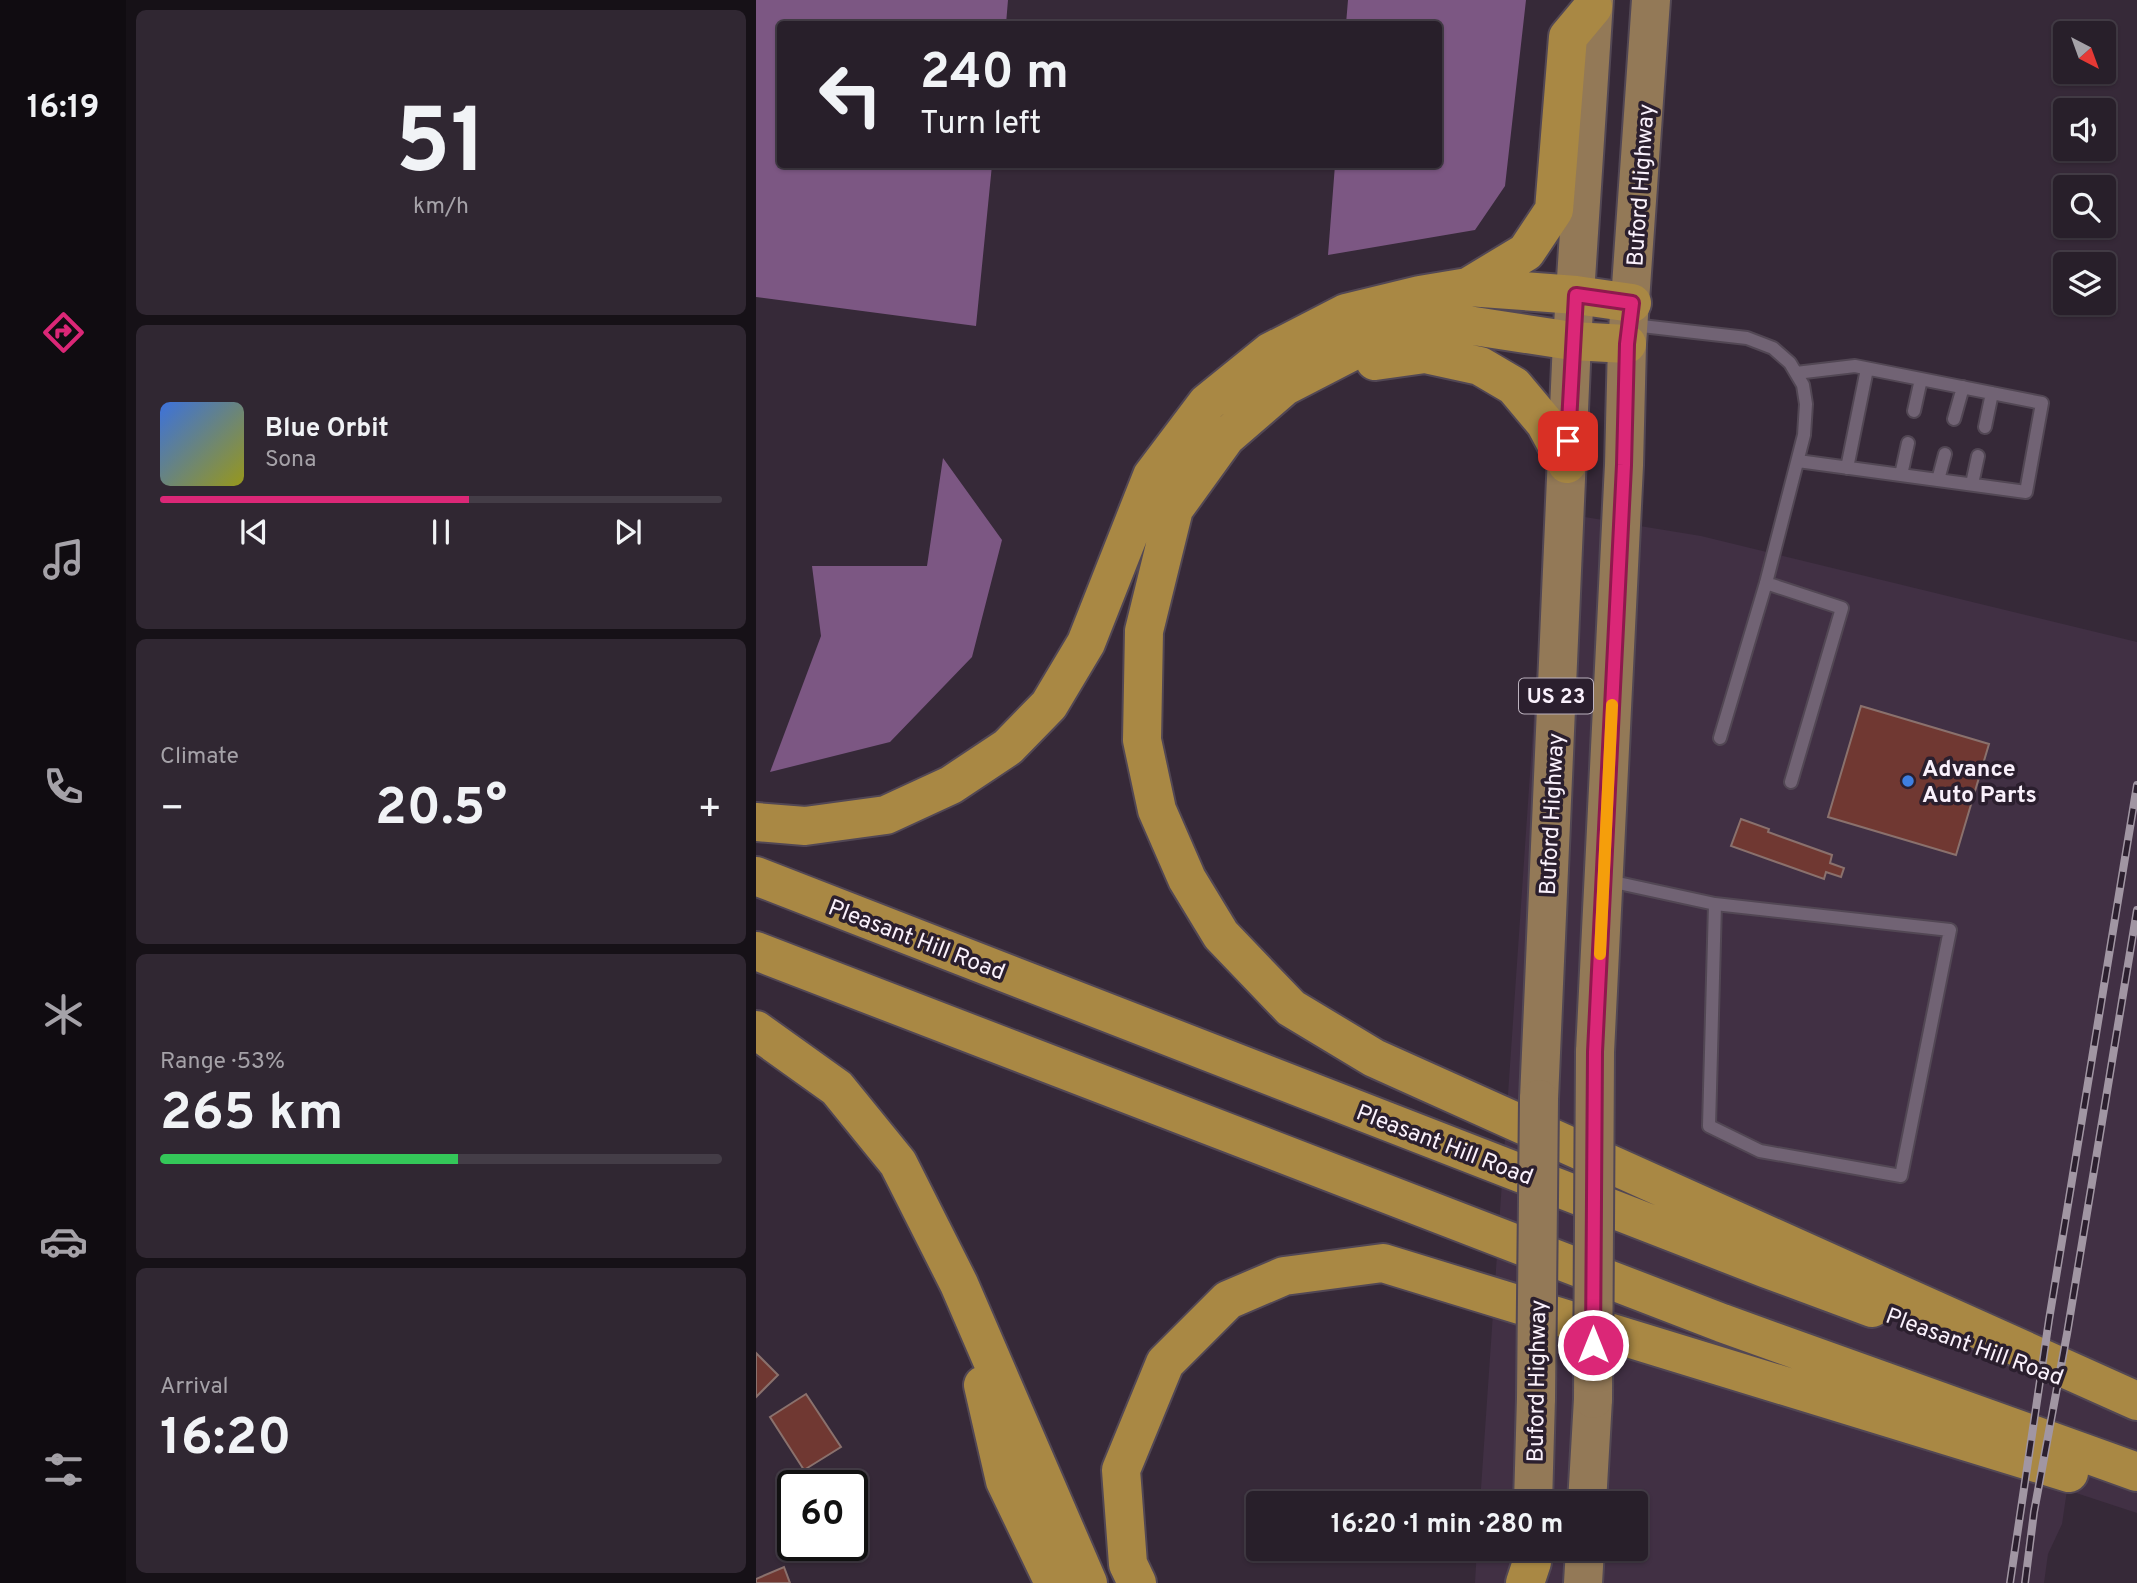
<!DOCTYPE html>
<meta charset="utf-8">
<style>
:root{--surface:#281f2a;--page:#302732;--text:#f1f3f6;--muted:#a5a2a8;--line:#443d47;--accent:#db2777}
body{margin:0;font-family:Overpass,sans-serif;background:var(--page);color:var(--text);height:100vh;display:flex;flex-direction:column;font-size:26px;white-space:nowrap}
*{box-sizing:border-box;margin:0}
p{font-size:23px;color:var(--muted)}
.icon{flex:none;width:38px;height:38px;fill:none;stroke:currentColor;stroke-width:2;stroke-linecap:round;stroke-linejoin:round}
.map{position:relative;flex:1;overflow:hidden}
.sheet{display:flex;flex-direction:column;gap:10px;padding:10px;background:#161117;width:630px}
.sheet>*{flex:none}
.guide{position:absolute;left:21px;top:21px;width:665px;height:147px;border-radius:7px;box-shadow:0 2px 5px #0004,0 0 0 2px var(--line);background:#281f2a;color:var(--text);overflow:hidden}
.needle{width:46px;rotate:139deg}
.fabs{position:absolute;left:1297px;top:21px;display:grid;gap:14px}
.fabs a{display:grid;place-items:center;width:63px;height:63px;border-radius:7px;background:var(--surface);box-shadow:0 2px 5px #0004,0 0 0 2px var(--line);font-size:35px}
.speed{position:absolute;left:21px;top:1470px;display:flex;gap:14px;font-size:35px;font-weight:700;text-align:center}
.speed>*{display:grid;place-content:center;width:91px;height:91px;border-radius:50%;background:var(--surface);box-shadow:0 2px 5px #0004,0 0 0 2px var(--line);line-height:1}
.speed .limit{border:4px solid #111;border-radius:10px;background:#fff;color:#111}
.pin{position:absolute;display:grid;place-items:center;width:60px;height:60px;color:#fff;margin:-30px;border-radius:14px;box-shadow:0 4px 10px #0006}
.me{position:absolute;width:77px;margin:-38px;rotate:0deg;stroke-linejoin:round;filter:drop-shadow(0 0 5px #0008)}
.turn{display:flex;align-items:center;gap:24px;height:147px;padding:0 28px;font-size:32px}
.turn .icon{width:91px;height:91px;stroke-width:2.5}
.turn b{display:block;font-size:49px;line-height:60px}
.big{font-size:52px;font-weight:700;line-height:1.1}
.sheet .widget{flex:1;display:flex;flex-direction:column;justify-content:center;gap:10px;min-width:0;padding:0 24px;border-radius:10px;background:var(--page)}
.sheet .dial{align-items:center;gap:0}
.dial b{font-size:91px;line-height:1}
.song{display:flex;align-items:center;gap:21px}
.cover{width:84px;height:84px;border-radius:10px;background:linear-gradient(135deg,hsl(220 70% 55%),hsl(60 70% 35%))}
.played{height:7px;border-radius:4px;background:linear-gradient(90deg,var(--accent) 55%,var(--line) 55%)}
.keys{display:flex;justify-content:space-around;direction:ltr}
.heat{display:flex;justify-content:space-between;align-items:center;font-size:38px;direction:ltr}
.charge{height:10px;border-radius:5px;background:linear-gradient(90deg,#34c759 53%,var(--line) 0)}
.trip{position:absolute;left:490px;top:1491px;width:402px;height:70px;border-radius:7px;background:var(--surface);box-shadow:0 2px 5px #0004,0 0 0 2px var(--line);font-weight:700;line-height:70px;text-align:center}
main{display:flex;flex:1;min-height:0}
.tab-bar{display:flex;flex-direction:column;width:126px;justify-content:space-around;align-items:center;background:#100c11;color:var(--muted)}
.tab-bar .icon{width:49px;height:49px}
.tab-bar .current{color:var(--accent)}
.tab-bar b{font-size:32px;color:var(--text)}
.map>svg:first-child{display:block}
</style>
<main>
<nav class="tab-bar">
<b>16:19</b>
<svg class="icon current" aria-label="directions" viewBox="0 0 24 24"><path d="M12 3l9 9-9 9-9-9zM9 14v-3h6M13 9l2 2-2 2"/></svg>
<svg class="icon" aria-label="music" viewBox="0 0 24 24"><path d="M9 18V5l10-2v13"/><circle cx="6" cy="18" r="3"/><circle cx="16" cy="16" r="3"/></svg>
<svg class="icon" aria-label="phone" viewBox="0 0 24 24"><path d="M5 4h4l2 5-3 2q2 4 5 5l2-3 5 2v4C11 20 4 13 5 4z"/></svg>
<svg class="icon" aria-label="climate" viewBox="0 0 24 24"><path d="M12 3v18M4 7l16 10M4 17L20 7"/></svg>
<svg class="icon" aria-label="car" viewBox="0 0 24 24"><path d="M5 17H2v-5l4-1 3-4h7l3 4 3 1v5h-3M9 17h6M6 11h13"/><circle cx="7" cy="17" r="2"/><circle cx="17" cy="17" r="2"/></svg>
<svg class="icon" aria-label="filters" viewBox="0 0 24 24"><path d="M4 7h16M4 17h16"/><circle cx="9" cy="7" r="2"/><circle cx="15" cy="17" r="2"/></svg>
</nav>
<section class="sheet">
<div class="widget dial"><b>51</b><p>km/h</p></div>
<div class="widget">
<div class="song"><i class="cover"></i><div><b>Blue Orbit</b><p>Sona</p></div></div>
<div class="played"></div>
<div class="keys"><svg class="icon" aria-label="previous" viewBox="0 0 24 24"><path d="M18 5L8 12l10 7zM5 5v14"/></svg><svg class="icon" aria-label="pause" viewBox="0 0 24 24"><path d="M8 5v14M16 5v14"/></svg><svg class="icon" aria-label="next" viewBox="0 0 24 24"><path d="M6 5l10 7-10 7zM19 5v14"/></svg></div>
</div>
<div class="widget"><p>Climate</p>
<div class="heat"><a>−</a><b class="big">20.5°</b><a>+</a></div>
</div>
<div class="widget"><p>Range · 53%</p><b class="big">265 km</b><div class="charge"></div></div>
<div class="widget"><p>Arrival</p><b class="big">16:20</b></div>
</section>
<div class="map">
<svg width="1381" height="1583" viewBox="0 0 1381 1583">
<rect width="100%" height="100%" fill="#362938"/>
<!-- built -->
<path fill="#413044" d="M792 511 945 536 1381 642V1513L1311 1490 1306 1524 1292 1554 1288 1583H719L721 1549H880V1503H724Z"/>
<!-- forest -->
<path fill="#7c5783" d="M0 0H252L250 24H24V164L236 165 220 326 0 297Z
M592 0H770L749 186 719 230 572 255 579 165 682 164V24H590Z
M187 458 246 540 216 657 134 742 14 772 65 636 56 566H171Z"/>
<!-- building -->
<path fill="#703832" stroke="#8a716d" stroke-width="2" d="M1105 706 1233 744 1200 855 1072 817Z
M985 819 1013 829 1012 832 1076 855 1074 863 1088 868 1085 877 1070 872 1068 879 975 846Z
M0 1353 22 1375 0 1397Z
M50 1394 85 1447 48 1470 14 1417Z
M37 1523V1545H75L70 1559 29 1544Z
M28 1567 34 1583H0V1579Z"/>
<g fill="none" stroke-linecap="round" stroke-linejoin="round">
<!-- lane casing -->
<g stroke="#524754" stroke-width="16">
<path id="lane" d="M877 325 991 338 1017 348 1034 363 1047 385 1050 404 1048 435 1010 583 964 738
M1040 373 1099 366 1286 403 1270 492 1042 461
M1158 411 1165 379
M1198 419 1207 387
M1229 427 1236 393
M1091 468 1111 369
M1145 475 1152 443
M1182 480 1189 454
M1216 484 1222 456
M1010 583 1086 608 1035 782
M853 881 959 904 953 1126 1004 1151 1145 1176 1194 930 959 904"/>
</g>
<!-- primary casing -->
<g stroke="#524754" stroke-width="42">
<path id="primary" d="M839 1052 868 465 871 344 895 0
M783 1099 816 341 838 0
M777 1503 780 1398
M831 1503 837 1399
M827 1583 829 1549"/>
</g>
<!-- highway casing -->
<g stroke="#524754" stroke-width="42">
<path id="highway" d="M712 287 770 252 798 210 812 37 837 7
M871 344 816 341 692 322 618 340 529 386 470 437 418 509 388 631 386 740 401 810 431 879 465 935 535 1008 618 1058 1381 1401
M619 361 669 354 724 366 758 386 789 423 811 464
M0 822 49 826 130 815 195 785 252 747 293 705 330 643 396 476 451 403 514 352 590 313 664 295 712 287 820 295 876 303
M0 876 1011 1269 1116 1308
M0 951 966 1323 1381 1472
M0 1030 81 1088 142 1163 203 1284 332 1583
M227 1385 249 1481 298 1583
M381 1583 372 1564 365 1470 409 1363 472 1300 528 1276 627 1263 1313 1473
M769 1583 776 1562"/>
</g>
<!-- lane -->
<use href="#lane" stroke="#716374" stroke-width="12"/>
<!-- primary -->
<use href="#primary" stroke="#937957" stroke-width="38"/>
<!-- highway -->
<use href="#highway" stroke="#a98844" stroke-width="38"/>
<!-- rail casing -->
<g stroke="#a196a3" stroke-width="8">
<path id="rail" d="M1254 1583 1293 1320 1381 785
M1269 1583 1278 1512 1311 1334 1381 910"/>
</g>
<!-- rail -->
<use href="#rail" stroke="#2b1f2e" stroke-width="5" stroke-dasharray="16" stroke-linecap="butt"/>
<!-- primary-bridge casing -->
<g stroke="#524754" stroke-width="42" stroke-linecap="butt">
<path id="primary-bridge" d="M780 1398 783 1099
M837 1399 839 1052"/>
</g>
<!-- primary-bridge -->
<use href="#primary-bridge" stroke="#937957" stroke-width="38"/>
</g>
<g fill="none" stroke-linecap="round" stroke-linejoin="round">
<!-- route casing -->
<g stroke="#8e194d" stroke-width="18">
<path id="route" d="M812 441 820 295 876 303 871 344 868 465 839 1052 837 1345"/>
</g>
<!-- route -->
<use href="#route" stroke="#db2777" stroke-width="12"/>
<!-- slow -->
<path stroke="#f59e0b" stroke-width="12" d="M844 954 856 705"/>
</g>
<!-- markers -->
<circle fill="#3f7fe0" stroke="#2b1f2e" stroke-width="2.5" cx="1152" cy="781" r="7"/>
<g text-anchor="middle" stroke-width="7" stroke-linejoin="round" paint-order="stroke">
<!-- shield labels -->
<rect fill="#2b1f2e" stroke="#bcb2be" stroke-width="2" x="763" y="678.5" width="74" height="35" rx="5"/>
<g font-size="21" font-weight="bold" fill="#faf1fc">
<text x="800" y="703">US 23</text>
</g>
<!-- street labels -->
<g font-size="23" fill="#faf1fc" stroke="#2b1f2e">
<text transform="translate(884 185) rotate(-86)" y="8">Buford Highway</text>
<text transform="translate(795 814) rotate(-87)" y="8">Buford Highway</text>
<text transform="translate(161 939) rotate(21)" y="8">Pleasant Hill Road</text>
<text transform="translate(689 1144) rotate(21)" y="8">Pleasant Hill Road</text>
<text transform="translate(1219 1346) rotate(20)" y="8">Pleasant Hill Road</text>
<text transform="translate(780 1381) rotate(-89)" y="8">Buford Highway</text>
</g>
<!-- poi labels -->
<g font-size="23" font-weight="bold" fill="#faf1fc" stroke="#2b1f2e" text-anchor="start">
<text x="1166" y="776">Advance<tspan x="1166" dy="26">Auto Parts</tspan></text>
</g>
</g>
</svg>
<div class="fabs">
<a><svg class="needle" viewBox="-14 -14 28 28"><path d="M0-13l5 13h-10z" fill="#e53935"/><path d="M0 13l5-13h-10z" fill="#a5a2a8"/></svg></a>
<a><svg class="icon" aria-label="sound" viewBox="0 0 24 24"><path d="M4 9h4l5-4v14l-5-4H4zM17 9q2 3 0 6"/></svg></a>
<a><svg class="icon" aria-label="search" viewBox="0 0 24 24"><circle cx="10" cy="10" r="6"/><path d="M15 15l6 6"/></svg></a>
<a><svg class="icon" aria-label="layers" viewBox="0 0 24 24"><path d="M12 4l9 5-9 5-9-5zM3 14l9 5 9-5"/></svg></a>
</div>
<div class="speed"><div class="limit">60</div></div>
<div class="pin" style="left:812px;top:441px;background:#d93025"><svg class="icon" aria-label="arrive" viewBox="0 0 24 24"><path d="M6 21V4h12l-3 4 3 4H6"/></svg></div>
<svg class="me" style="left:837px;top:1345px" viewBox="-20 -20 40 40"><circle r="17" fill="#db2777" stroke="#fff" stroke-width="3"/><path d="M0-11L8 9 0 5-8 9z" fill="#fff"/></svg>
<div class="trip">16:20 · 1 min · 280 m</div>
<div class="guide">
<div class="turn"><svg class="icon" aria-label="left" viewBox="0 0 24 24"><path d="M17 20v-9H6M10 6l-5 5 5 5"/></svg><div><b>240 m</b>Turn left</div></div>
</div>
</div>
</main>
